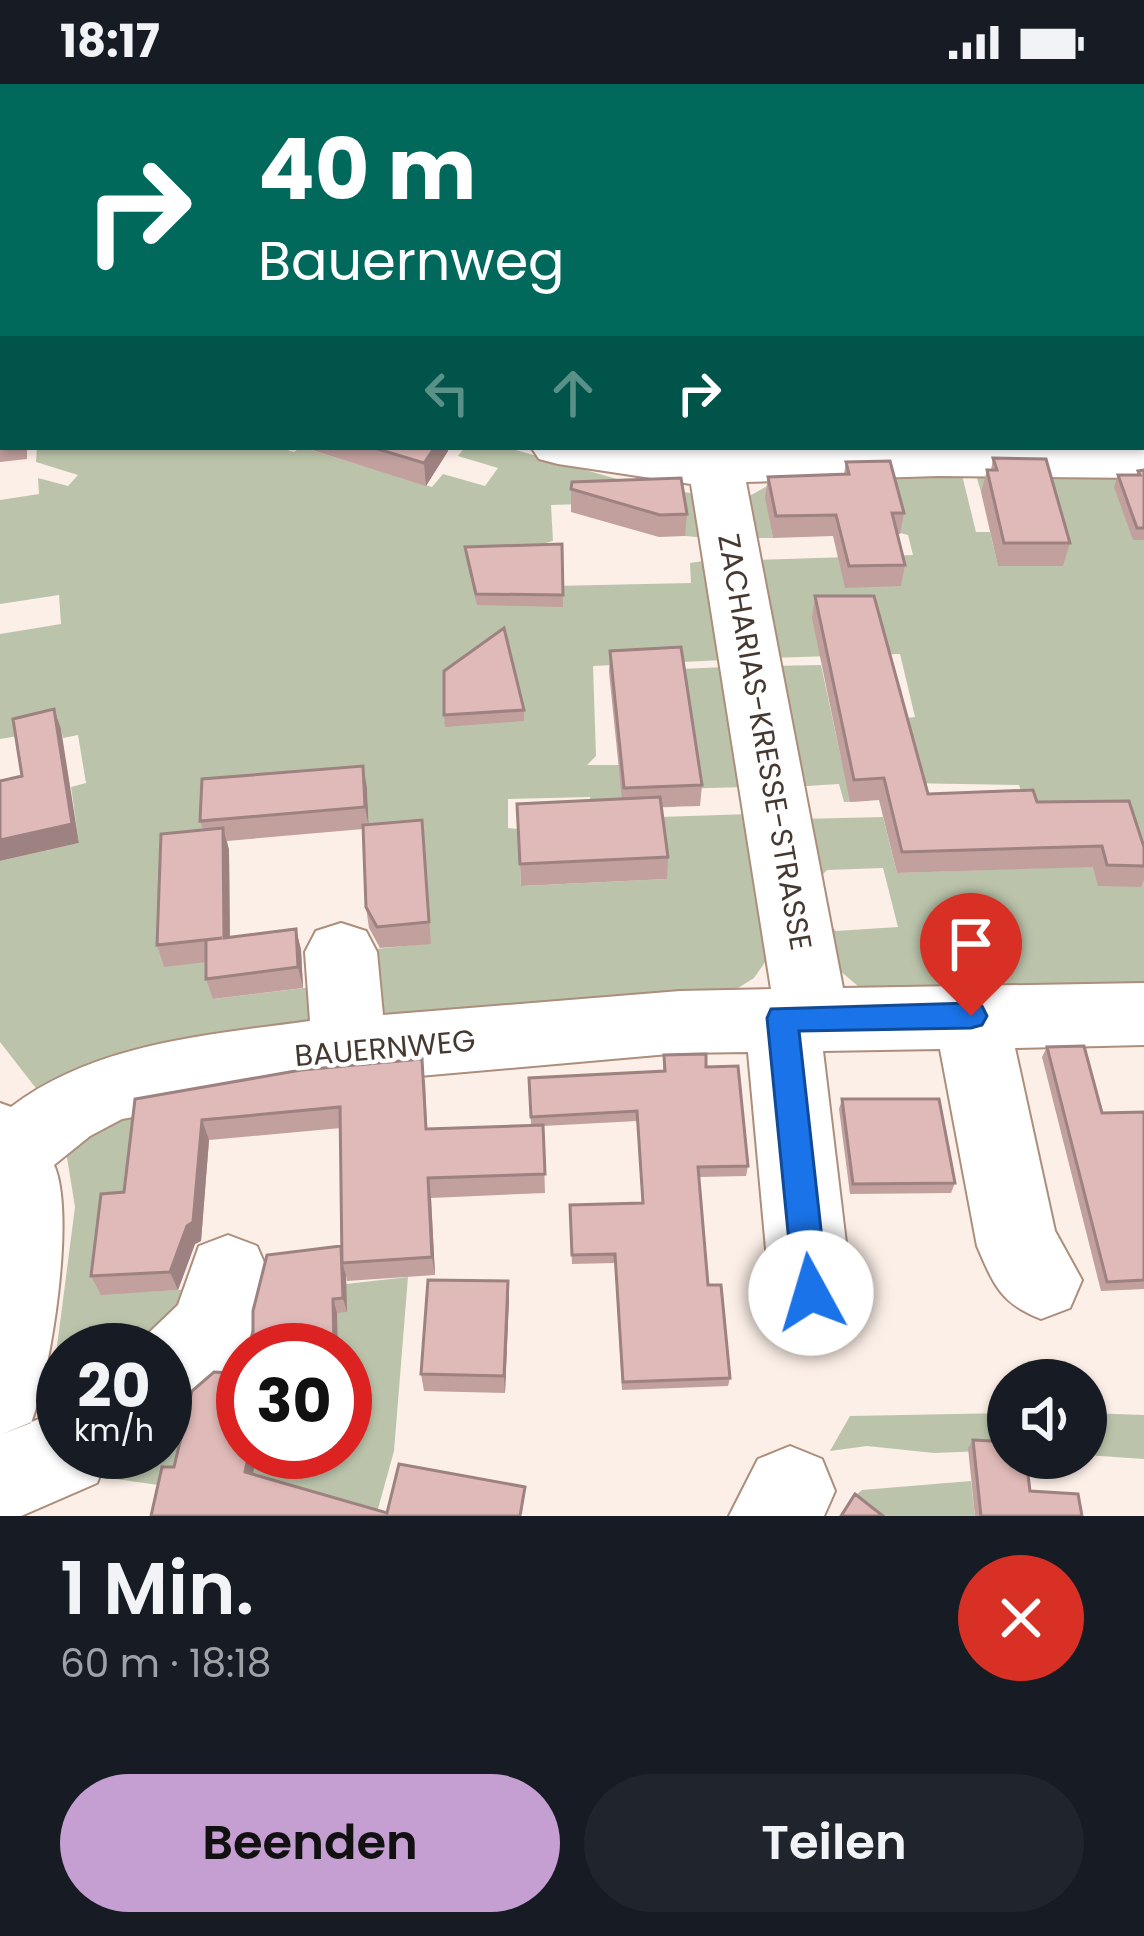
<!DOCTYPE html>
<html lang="de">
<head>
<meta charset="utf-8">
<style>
  :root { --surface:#171b24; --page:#20242c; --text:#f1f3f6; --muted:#9ea1a6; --accent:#c69fd2 }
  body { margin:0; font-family:Poppins,sans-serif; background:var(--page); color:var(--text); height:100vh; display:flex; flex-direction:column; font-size:45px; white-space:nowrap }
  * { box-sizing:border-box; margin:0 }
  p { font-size:39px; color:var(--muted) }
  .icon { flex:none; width:66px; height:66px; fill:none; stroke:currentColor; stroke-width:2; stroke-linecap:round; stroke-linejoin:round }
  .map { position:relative; height:1432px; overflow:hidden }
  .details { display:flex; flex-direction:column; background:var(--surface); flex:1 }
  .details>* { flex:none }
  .hud { position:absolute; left:0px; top:0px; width:1146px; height:366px; box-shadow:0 3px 9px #0004; background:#00695c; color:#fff; overflow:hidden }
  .buttons { position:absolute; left:987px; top:1275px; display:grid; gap:24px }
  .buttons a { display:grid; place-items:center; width:120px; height:120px; border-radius:50%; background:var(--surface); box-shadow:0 3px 9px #0004; font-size:60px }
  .speed { position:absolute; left:36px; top:1239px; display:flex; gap:24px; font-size:60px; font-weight:700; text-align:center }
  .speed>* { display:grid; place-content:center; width:156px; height:156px; border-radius:50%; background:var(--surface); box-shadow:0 3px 9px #0004; line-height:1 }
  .speed small { font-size:30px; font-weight:400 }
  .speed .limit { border:18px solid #d22; background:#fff; color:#111 }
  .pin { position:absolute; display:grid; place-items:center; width:102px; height:102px; color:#fff; margin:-123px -51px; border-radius:50% 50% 50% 0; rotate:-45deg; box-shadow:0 0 12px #0007 }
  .pin .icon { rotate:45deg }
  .me { position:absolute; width:132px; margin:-66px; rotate:354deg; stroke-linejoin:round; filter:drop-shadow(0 0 9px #0008) }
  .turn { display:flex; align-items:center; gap:42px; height:252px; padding:0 60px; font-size:54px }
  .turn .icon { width:156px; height:156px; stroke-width:2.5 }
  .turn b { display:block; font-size:84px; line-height:102px }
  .lanes { display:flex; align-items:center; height:114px; padding:0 60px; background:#0003; justify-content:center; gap:60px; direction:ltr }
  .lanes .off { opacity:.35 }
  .round { display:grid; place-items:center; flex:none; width:126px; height:126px; border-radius:63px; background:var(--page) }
  .head { display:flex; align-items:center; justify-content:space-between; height:204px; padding:0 60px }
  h1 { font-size:72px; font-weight:600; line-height:90px }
  .button { display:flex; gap:24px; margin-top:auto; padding:24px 60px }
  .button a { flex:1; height:138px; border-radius:72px; background:var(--accent); color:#111; font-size:48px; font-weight:600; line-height:138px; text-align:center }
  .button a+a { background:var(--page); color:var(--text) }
  .status { display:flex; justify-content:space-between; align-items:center; height:84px; padding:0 60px; background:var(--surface); direction:ltr }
  .status svg { height:33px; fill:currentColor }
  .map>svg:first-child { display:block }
</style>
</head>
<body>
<div class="status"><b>18:17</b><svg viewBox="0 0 49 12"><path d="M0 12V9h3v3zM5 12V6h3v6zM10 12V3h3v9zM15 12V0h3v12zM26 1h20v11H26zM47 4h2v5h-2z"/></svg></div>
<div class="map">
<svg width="1144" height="1432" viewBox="0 0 1144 1432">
  <rect width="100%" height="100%" fill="#fcefe7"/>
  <path fill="#bbc4ab" d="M37 363H278L294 368 301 363 432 403 443 390 485 402 498 384 458 372 465 363H505L617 395 695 410 707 454 685 452 679 417 551 421 553 457 528 464 552 502 691 499 690 479 710 476 725 576 593 582 596 672 587 681H619L680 585 726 583 746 703 675 705 676 723 591 725 590 713 508 715V744L518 745 521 802 666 795 659 733 751 730 768 874 754 894 735 906 380 931 367 866 431 859 369 745 367 705 209 717 213 915 321 902 317 951 49 1021 0 958V777L79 759 71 703 86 699 78 651 63 654 61 645 0 655V550L61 540 59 511 0 520V416L39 410 38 394 68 402 78 391 36 378Z
    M962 391 976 448H990L998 481H1062L1043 409 981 408 976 391 1144 393 1133 455 1144 456V903L875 909 859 903 818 868 817 828 836 847 898 843 883 784 827 786 812 802 801 735 883 733 897 789 1043 784 1019 701 903 699 868 717 844 718 839 700 790 703 769 582 821 581 841 674 899 635 915 633 900 570 768 574 751 476 913 471 908 451 766 415 773 454H748L746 414 783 393Z
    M146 1013 101 1210 196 1205 164 1266H63V1348L44 1363 75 1123 63 1049Z
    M408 1193 394 1367 376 1432 102 1393 86 1379 98 1368H165V1316L208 1283 188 1368H273V1381H336L338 1368H345V1266H249L248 1248 346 1200Z
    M1008 1329V1366L934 1369 867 1362 830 1367 850 1332Z
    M1086 1329 1144 1331V1375L1086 1371Z
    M971 1397 975 1432H870L856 1411 862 1406Z"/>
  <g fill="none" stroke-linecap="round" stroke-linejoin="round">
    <g stroke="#ac8e7c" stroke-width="4">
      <path id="minor" d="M432 0H480L430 3Z
        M704 0H750L752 3H706Z
        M1143 27H1144V53H1143Z
        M1144 360V394L938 392 746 398 843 904 1144 899V961L1015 964 1055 1147 1082 1196 1070 1224 1041 1235C1000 1219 994 1201 977 1162L940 965 823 967 852 1209 840 1237 811 1249 782 1237 770 1209 748 968 680 969 306 1002 122 1035 90 1052 54 1081C76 1129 51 1288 31 1339L0 1351V1019L11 1023C95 959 208 951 310 937L305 868 316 847 341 839 366 847 377 868 383 931 680 907 771 905 691 400 558 380 539 375 531 363Z
        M228 1151 257 1162 269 1190 243 1275 195 1318 165 1331V1266H131L178 1221 199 1162Z
        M63 1325V1368H110L97 1399 21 1432H0V1351Z
        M790 1362 822 1375 835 1407 824 1432H729L758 1375Z"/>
    </g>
    <use href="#minor" fill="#fff" fill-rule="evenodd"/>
    <g stroke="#82756d" stroke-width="9">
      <path id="rail" d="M98 3 102 0
        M120 3 124 0"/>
    </g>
    <use href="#rail" stroke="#fff" stroke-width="6" stroke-dasharray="20" stroke-linecap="butt"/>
  </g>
  <path fill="#c1a09e" d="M3 289V363H27V375L0 378V292Z
    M302 363H448V367L426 402Z
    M993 374 1070 459 1063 482H998L981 408 987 386H991Z
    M846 378 904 429 900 450H897L905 481 901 502 845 504 833 452 773 454 765 414 768 393 844 390Z
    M1144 386V456H1133L1114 403 1118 391H1137L1138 387Z
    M571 405 687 430 685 452 659 453 571 428Z
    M562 460 563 523 477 521 466 475 465 463Z
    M815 512 928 710 1037 718 1144 763V796L1141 803 1098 802 1093 783 897 789 879 716 850 718 812 534Z
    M610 567 702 701 700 722 662 723 668 773 667 795 521 802 517 720 622 715 609 588Z
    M524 626V637L445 643 444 631Z
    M363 682 368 740 422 736 431 860 380 864 369 844 366 823 363 745 227 757 229 766 230 853 296 845 301 866 303 904 213 915 206 895V878L164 883 157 861 203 746 200 737Z
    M1047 963 1102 1029 1144 1028V1205L1101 1207 1042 973Z
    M664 971 706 983 748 1082 746 1092 699 1093 708 1201 730 1294 728 1302 622 1306 615 1179 572 1180 570 1121 642 1119 637 1037 543 1042 545 1109 431 1114 435 1191 347 1197 346 1191 347 1228 337 1229 253 1266 342 1167 341 1044 209 1056 201 1157 195 1160 178 1206 101 1211 91 1192 124 1108 135 1015 425 996 427 1045 531 1041 529 994 663 987Z
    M842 1015 955 1099 951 1109 850 1110 839 1025Z
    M509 1214 505 1309 424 1307 421 1290Z
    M973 1356 1030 1407 1082 1432H975L968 1364Z"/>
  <path fill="#9d8281" d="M435 363H448V367L426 402 424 379Z
    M54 625 61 645 79 759 0 777V756Z
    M363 682 367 704 369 745 365 723Z
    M223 744 229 766 230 875 224 854Z
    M296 845 301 866 303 904 298 883Z
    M202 1036 209 1056 201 1157 195 1160 178 1206 170 1188 187 1142Z
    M428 1094 431 1114 435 1191 432 1173Z
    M342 1179 346 1191 347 1228 343 1214Z
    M508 1197 509 1214 505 1309 504 1292Z
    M333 1215 337 1229 338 1266H334Z
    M249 1368H257L251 1401 245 1388Z"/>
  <path fill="#e0bab8" stroke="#9d8281" stroke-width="3" d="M272 0H369L374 3H264Z
    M892 0H1035L1036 3H893Z
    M1143 270H1144V344H1143Z
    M3 289V355H0V292Z
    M371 363H435L424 379Z
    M993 374 1046 375 1070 459H1004L987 386H997Z
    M890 377 904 429H892L905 481 849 482 836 431 776 432 768 393 849 390 846 378Z
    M1144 386V444H1137L1118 391H1140L1138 387Z
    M681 394 687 430 660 431 571 405 572 398Z
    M562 460 563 511 476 510 465 463Z
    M815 512H874L928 710 1033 706 1037 718 1129 717 1144 763V782L1107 781 1102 762 902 768 884 694 854 696Z
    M504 544 524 626 444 631V587Z
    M681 563 702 701 624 704 610 567Z
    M54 625 72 740 0 756V697L22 692 13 635Z
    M363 682 365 723 200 737 202 695Z
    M660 713 668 773 520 780 517 720Z
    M422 736 429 838 377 843 366 823 363 741Z
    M223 744 224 854 296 845 298 883 206 895V856L222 854 157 861 161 750Z
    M1084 962 1102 1029 1144 1028V1196L1107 1198 1047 963Z
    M706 970V983L738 982 748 1082 698 1083 708 1201H721L730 1294 623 1298 615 1170 572 1171 570 1121 643 1119 637 1027 531 1033 529 994 665 987 664 971Z
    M422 975 426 1045 543 1041 545 1090 428 1094 432 1173 342 1179 340 1023 202 1036 193 1138 187 1142 170 1188 91 1192 101 1110 124 1108 135 1015 301 986Z
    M842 1015H939L955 1099 853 1100Z
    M341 1162 343 1214 333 1215 334 1265 253 1266V1227L267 1171Z
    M428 1196 508 1197 504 1292 421 1290Z
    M214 1288 243 1290V1368H249L245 1388 387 1429 399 1380 525 1403 520 1432H151L162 1383H174L192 1307Z
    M973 1356 1008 1358V1374H1026L1030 1407 1078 1410 1082 1432H981Z
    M855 1410 883 1432H841Z"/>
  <path fill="#1a73e8" stroke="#114b97" stroke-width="3" d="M971 919 982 922 987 932 982 941 971 944 799 947 828 1209 823 1221 811 1225 799 1221 794 1209 767 934 771 925Z"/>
  <g text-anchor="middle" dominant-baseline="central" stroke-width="9" stroke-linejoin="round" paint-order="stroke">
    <g font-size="30" fill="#463932" stroke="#fff">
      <text transform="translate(765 658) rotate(80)">ZACHARIAS-KRESSE-STRASSE</text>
      <text transform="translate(385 964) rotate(-5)">BAUERNWEG</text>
    </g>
  </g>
</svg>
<div class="buttons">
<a><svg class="icon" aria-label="sound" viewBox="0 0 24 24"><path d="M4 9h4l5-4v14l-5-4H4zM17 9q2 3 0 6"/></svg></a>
</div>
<div class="speed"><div>20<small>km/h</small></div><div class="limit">30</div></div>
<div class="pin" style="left:971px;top:932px;background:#d93025"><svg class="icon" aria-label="arrive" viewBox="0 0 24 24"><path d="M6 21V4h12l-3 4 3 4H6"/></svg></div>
<svg class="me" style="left:811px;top:1209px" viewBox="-20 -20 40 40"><circle r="19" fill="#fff"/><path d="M0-13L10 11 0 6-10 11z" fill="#1a73e8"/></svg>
<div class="hud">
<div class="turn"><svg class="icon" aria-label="right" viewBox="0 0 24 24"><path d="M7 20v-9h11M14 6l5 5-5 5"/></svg><div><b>40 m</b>Bauernweg</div></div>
<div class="lanes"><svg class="icon off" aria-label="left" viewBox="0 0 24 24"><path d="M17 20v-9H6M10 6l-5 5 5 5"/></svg><svg class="icon off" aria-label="ahead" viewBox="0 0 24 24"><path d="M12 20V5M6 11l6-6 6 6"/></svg><svg class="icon" aria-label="right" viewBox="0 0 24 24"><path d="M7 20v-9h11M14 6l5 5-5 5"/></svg></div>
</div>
</div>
<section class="details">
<div class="head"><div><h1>1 Min.</h1><p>60 m · 18:18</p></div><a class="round" style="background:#d93025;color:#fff"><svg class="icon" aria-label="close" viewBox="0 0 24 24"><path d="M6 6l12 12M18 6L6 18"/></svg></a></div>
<div class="button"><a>Beenden</a><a>Teilen</a></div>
</section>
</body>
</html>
